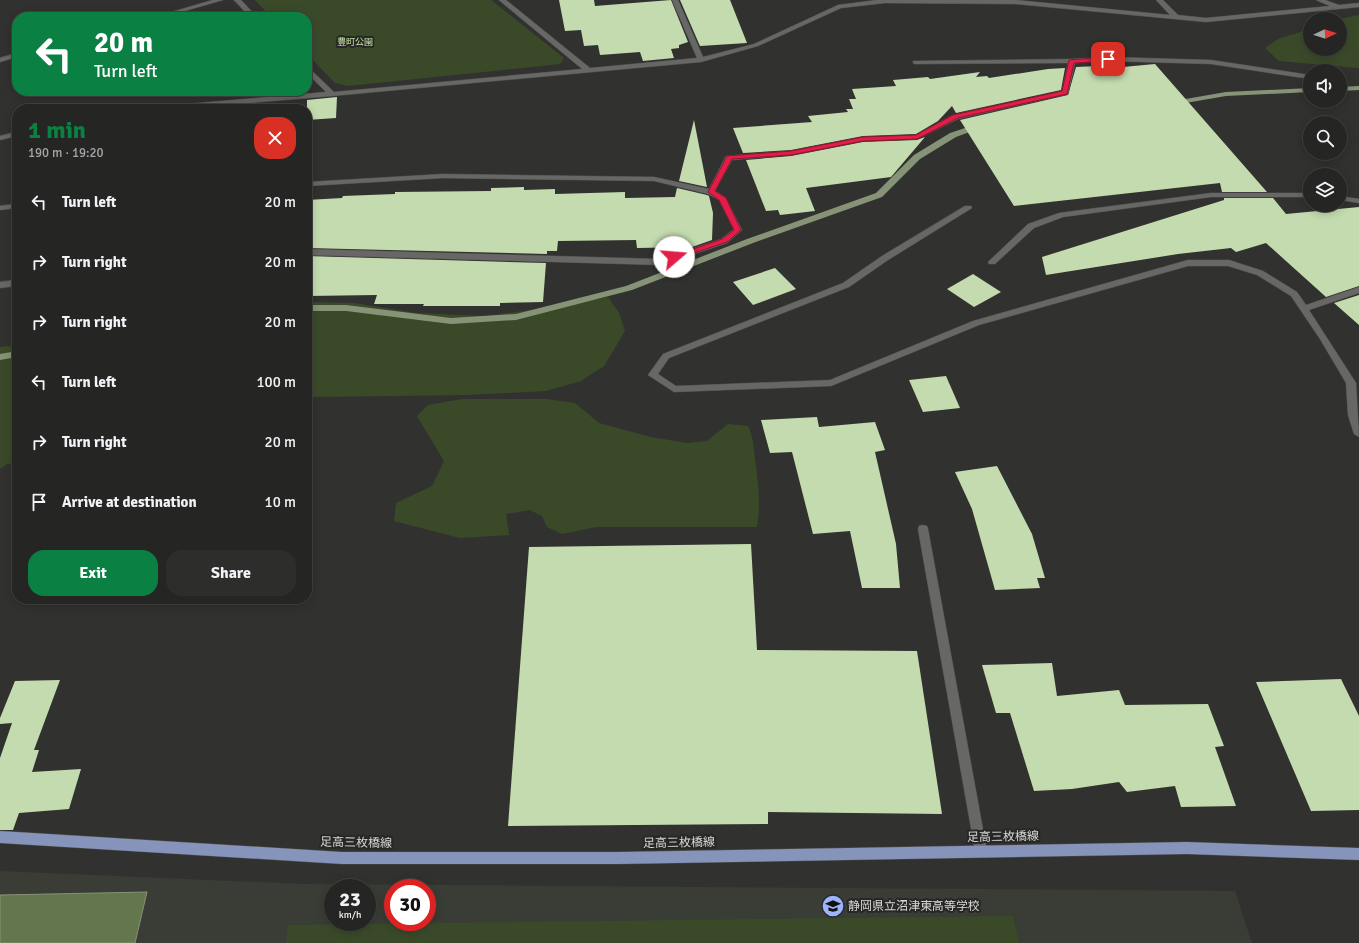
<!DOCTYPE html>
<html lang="en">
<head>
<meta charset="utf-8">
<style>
  :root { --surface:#252623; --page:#2d2e2b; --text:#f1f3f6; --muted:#a3a5a6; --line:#424341; --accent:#0b8043 }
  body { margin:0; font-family:Signika,"Noto Sans JP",sans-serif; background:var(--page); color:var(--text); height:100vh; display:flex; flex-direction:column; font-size:15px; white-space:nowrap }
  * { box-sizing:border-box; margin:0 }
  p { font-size:13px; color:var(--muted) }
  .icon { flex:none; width:22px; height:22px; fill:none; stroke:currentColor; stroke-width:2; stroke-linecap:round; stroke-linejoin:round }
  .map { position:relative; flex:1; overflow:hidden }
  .drawer { position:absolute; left:12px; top:104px; width:300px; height:500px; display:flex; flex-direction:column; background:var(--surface); border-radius:16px; box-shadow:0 2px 10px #0003,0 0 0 1px var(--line) }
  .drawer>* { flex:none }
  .hud { position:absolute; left:12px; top:12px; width:300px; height:84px; border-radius:16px; box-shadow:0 2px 10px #0003,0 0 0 1px var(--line); background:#0b8043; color:#fff; overflow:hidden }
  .needle { width:26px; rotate:86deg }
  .buttons { position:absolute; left:1303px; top:12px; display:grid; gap:8px }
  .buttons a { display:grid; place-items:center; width:44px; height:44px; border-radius:50%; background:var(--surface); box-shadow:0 2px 10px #0003,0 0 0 1px var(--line); font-size:20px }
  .speed { position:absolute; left:324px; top:879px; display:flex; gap:8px; font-size:20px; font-weight:700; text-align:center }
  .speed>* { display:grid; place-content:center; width:52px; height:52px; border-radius:50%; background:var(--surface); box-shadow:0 2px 10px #0003,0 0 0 1px var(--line); line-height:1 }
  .speed small { font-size:10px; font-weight:400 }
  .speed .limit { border:6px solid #d22; background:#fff; color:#111 }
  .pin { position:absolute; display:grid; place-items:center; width:34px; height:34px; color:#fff; margin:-17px; border-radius:8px; box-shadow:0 2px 6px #0006 }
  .me { position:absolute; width:44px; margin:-22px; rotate:72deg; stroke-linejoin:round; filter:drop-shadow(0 0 3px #0008) }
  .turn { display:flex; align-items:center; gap:14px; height:84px; padding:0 16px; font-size:18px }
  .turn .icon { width:52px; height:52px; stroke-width:2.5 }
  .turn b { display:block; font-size:28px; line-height:34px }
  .round { display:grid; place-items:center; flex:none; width:42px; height:42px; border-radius:16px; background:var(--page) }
  .summary { display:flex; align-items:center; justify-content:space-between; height:68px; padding:0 16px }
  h1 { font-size:24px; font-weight:700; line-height:30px; color:var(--accent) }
  .button { display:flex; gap:8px; margin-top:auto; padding:8px 16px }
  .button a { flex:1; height:46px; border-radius:16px; background:var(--accent); color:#fff; font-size:16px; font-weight:700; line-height:46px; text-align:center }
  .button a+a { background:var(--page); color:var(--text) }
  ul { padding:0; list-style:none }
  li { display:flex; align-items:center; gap:12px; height:60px; padding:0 16px }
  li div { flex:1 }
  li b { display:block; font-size:15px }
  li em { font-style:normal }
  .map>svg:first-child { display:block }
</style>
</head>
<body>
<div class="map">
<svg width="1359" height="943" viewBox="0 0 1359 943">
  <rect width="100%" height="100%" fill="#31322f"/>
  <path fill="#393d35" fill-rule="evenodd" d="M0 871 305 884 1235 891 1252 943H0ZM333 888H367V922H333ZM393 888H427V922H393Z"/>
  <path fill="#3a4a29" d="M255 0H491L564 58 560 64 348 86 335 83 307 54V17H271Z
    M1359 15V68L1279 61 1265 48 1278 39 1310 29V49H1340V19Z
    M608 297 619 313 625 331 604 366 581 381 546 391 466 395 314 397 307 399V302L354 303 416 313 485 316 569 305Z
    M8 346 17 347V463L7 464 0 469V347Z
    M462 399H546L575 403 599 423 651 437 687 443 707 441 728 424 748 426C754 439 753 445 755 459 758 482 761 504 757 527H596L562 534 547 527 542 516 530 510 506 514 509 535 460 538 394 521 396 503 432 486 444 461 417 416 428 405Z
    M1013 916 1019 943H286L288 925Z"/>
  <path fill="#63764e" stroke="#869377" d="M147 892 135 943H0V895Z"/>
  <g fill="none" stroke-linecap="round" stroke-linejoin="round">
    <path fill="#869377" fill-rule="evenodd" d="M1359 86V90L1340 91V87Z
      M1310 88V92L1226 96 1174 105 1170 103 1174 101 1226 92Z
      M980 123 984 125 983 127 956 137 920 159 882 197 753 243 632 290 516 320 451 324 346 311H307V305H346L451 318 516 314 626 286 747 239 876 193 914 155 950 133Z
      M17 351V357L0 360V354Z"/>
  </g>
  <path fill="#c4dbaf" d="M559 0H594L595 6 671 0 688 42 679 45V48L671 49 674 58 643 61 640 52 600 55 598 45 584 46 581 30 565 31Z
    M680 0H730L747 43 700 46Z
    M1155 64 1267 192H1222L1220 183 1014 206 960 120 1068 95 1076 67 1121 65 1123 67Z
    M1065 68 1061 90 956 113 952 106 938 121 916 134 863 136 791 150 743 153 733 128 812 122 808 116 848 112 846 109H853L849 99H856L852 89 896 86 893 80 928 77 930 79 980 72 976 77 987 76 989 78 1048 69Z
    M337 97 336 118 307 120V100Z
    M694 120 707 187 679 181Z
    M925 137 891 177 806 188 815 211 780 215 778 210 766 211 746 160 791 156 863 142 917 140Z
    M524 187V190L555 189V194L625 192V198L675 197 677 188 707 195 709 196 713 213 712 240 692 247 637 248 636 240 558 241 557 251H547V254L307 248V200L342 198 343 196 395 194V192L491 191V188Z
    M1224 198H1273L1286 214 1359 207V286L1326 297 1266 243 1236 252 1231 248 1178 254 1046 275 1042 257 1224 200Z
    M307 256 546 263 543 302 500 303V306H423L424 304H374L377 295 307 296Z
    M775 268 796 289 753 305 733 282Z
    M973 274 1001 292 974 307 947 289Z
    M1359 295V325L1334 303Z
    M946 376 960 408 923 412 909 380Z
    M817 417 819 427 875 422 885 450 875 452 896 544 900 588H862L850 531 813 534 792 452 770 453 761 420Z
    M997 466 1032 534 1045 578H1037L1040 588 995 590 972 509 955 472Z
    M751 544 757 650 917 651 942 814 768 812V824L508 826 529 547Z
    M1052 663 1057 696 1119 690 1125 705 1208 704 1224 746 1215 747 1236 806 1181 807 1175 786 1127 792 1119 782 1072 789 1034 791 1010 713H996L982 665Z
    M1341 679 1359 716V810L1311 811 1256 682Z
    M60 680 34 750H39L32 772 81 769 69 809 19 813 13 830H0V758L12 723 0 724V718L15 681Z"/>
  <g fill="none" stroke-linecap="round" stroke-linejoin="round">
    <g stroke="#4e4f4c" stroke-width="1">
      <path id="minor" d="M213 0H223L164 17H154Z
        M234 0H241L257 17H250Z
        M499 0H506L590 68 697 58 672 0H678L703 57 754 44 838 5 877 0H1015L1170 15 1156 0H1163L1178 15 1206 18 1330 6 1316 0H1325L1339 5 1359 3V7L1206 22 1015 4 885 3 841 8 758 46 701 62 332 96 178 109H148L152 107 326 92 307 73V67L309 68 334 92 582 69Z
        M17 53V57L0 62V58Z
        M1108 57 1211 60 1310 75V79L1211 64 1108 61 1075 63 1068 94 958 119 917 139 863 141 791 155 732 160 715 191 725 197 742 230 727 243 661 265 307 255V249L660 259 721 239 734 229 719 200 708 194 654 181 443 178 307 186V182L443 174 654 177 709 189 726 156 791 151 863 137 916 135 953 115 1062 91 1068 63 915 64 913 63V61L1072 59Z
        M1340 80 1343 82V84L1340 85Z
        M17 132V136L0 140V136Z
        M1211 193H1310V197H1211L1063 217 1034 228 995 264H989L988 262 1028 224 1059 213Z
        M1340 196 1359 199V203L1340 200Z
        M17 204V208L0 210V206Z
        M965 206H971L972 208 888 260 849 287 669 358 658 374 676 386 830 380 973 321 1188 260H1229L1263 271 1297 292 1306 305 1359 287V293L1309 310 1356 383 1359 437 1354 434 1348 415 1346 383 1320 339 1291 296 1257 275 1228 266H1188L979 325 831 386 674 392 648 375 663 354 843 283 882 256Z
        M17 280V286L0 288V282Z
        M923 525 927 526 928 529 987 851 986 855 981 857 976 855 975 851 918 529 919 526Z"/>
    </g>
    <g stroke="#4e4f4c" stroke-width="1">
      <path id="major" d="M0 831 342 852H618L1187 842 1359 848V860L1187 854 618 864H342L0 843Z"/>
    </g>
    <use href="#minor" fill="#676865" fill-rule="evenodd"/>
    <use href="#major" fill="#8693ba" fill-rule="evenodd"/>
  </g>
  <path fill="#e11d48" stroke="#92132f" d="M1108 57 1111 58V61L1074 63 1067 94 958 118 917 139 863 141 791 155 732 159 715 191 726 198 741 230 727 242 676 259H671L670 257 722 239 734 230 719 200 708 192 727 156 791 151 863 137 916 135 953 115 1062 91 1069 60Z"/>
  <defs>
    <g id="school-disc" transform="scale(1.15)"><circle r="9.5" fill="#9db4fd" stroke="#272825"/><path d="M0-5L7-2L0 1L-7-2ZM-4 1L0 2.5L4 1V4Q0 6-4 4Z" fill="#111"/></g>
  </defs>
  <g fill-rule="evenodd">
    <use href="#school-disc" x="833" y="906"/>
  </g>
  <g text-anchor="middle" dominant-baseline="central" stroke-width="4" stroke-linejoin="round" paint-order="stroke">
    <g font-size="9" fill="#c8e8a7" stroke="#272825">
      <text x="355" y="42">豊町公園</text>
    </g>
    <g font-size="12" fill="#d7d8d6" stroke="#272825">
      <text transform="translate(1003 837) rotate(-1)">足高三枚橋線</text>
      <text transform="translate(356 843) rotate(1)">足高三枚橋線</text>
      <text transform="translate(679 843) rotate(-1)">足高三枚橋線</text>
    </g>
    <g font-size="12" fill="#d7d8d6" stroke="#272825" text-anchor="start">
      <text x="848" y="906">静岡県立沼津東高等学校</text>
    </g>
  </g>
</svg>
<div class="buttons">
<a><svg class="needle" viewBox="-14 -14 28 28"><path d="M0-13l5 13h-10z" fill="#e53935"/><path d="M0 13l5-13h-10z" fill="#a3a5a6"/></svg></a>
<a><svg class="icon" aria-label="sound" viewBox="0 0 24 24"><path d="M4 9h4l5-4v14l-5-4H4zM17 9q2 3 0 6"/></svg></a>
<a><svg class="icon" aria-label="search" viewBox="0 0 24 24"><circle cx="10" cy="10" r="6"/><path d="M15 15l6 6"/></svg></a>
<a><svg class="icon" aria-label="layers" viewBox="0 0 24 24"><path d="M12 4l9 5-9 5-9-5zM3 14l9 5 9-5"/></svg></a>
</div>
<div class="speed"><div>23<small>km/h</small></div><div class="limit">30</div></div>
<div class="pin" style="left:1108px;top:59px;background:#d93025"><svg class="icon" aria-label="arrive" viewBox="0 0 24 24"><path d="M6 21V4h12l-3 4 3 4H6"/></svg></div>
<svg class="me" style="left:674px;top:257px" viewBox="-20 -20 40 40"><circle r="19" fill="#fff"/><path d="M0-13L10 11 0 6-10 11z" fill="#e11d48"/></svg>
<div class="hud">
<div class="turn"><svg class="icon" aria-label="left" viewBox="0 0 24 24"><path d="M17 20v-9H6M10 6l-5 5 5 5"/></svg><div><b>20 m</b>Turn left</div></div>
</div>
<section class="drawer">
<div class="summary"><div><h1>1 min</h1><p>190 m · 19:20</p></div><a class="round" style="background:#d93025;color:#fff"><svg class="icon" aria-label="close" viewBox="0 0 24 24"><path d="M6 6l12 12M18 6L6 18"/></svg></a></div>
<ul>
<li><svg class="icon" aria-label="left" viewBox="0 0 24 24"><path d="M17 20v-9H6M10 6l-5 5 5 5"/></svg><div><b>Turn left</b></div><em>20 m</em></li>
<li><svg class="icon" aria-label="right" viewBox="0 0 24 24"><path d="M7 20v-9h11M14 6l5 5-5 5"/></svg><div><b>Turn right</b></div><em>20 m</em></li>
<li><svg class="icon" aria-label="right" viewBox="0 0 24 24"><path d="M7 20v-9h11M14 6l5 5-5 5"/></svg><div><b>Turn right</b></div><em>20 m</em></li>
<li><svg class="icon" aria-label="left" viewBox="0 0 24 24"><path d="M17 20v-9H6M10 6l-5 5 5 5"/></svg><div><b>Turn left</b></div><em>100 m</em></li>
<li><svg class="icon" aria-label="right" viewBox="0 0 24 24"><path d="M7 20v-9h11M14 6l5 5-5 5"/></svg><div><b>Turn right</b></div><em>20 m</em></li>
<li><svg class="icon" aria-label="arrive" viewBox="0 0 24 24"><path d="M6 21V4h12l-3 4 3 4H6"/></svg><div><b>Arrive at destination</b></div><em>10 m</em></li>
</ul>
<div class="button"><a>Exit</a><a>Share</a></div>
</section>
</div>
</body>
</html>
